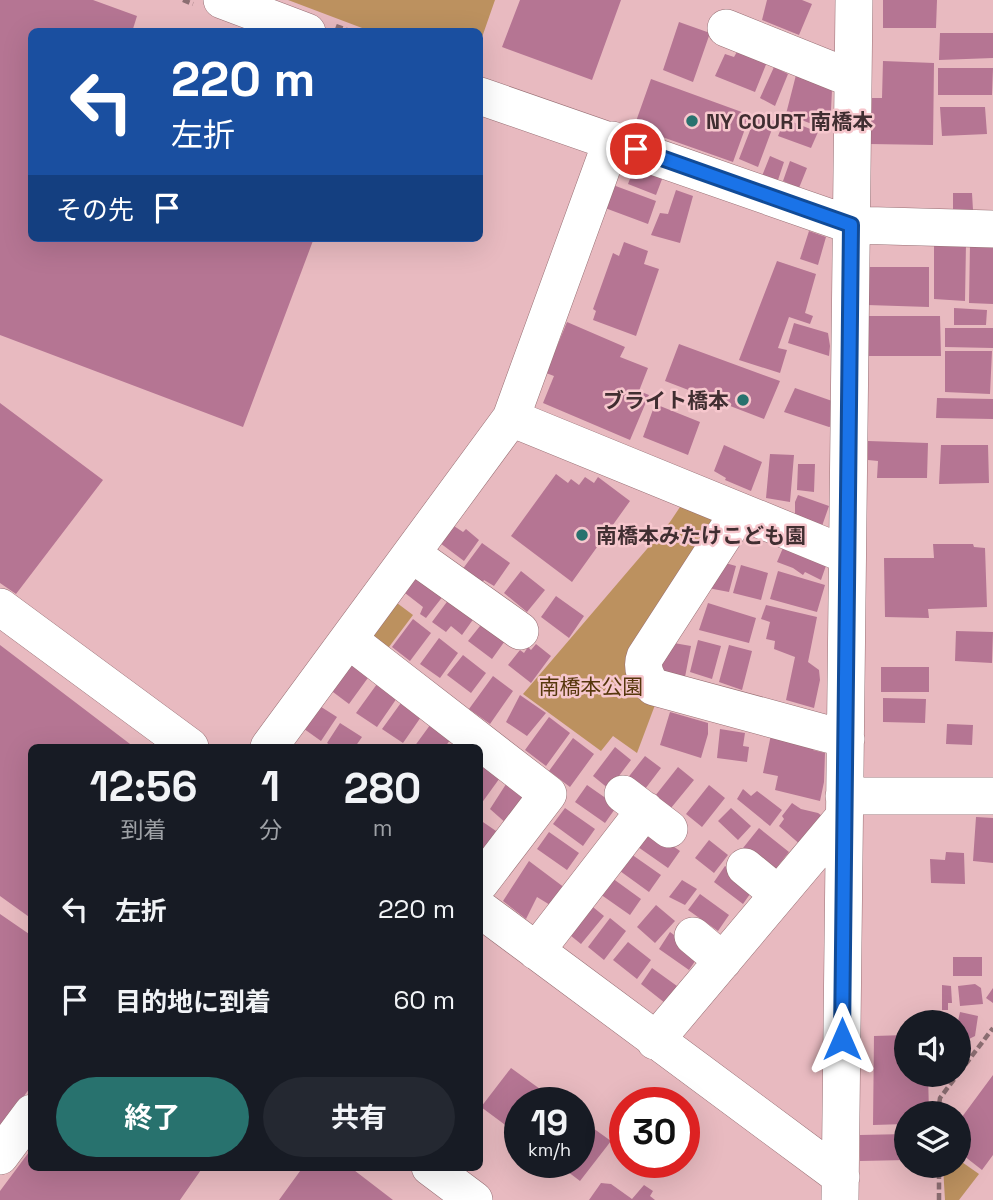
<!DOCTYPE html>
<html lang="ja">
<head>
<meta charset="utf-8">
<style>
  :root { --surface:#171b24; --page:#242831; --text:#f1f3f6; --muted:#9ea1a6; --accent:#28726e }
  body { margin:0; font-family:"Space Grotesk","Noto Sans JP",sans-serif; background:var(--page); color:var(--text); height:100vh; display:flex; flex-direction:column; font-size:26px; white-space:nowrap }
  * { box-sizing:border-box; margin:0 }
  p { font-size:23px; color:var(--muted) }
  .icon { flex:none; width:38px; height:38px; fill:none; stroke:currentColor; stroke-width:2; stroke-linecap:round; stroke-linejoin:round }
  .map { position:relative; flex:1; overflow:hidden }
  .drawer { position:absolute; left:28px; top:744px; width:455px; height:427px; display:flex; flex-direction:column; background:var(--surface); border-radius:10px; box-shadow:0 7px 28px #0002 }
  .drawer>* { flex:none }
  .hud { position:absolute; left:28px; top:28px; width:455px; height:214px; border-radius:10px; box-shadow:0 7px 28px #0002; background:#1a4fa0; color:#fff; overflow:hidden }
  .buttons { position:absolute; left:894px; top:1010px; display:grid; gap:14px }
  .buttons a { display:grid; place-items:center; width:77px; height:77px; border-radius:50%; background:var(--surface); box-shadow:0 7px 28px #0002; font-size:35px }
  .speed { position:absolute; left:504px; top:1087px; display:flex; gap:14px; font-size:35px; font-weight:700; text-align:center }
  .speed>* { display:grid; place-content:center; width:91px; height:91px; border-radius:50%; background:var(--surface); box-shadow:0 7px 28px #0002; line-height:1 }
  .speed small { font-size:18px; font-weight:400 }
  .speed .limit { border:10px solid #d22; background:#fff; color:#111 }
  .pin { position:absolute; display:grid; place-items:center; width:60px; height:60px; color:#fff; margin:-30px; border:4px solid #fff; border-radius:50%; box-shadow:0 2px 7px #0007 }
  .me { position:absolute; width:77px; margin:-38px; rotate:0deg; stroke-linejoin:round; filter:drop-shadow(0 0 5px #0008) }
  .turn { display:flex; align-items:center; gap:24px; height:147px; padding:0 28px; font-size:32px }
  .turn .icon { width:91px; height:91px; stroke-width:2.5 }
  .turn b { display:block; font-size:49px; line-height:60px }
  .then { display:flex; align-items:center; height:66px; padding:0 28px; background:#0003; gap:14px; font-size:26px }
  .eta { display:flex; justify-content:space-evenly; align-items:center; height:119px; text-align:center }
  .eta b { font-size:42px; font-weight:700; line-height:49px }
  .cta { display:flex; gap:14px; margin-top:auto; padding:14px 28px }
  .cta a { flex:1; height:80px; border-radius:42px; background:var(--accent); color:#fff; font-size:28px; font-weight:700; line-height:80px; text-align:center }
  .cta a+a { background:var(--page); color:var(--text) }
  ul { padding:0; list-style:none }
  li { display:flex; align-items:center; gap:21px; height:91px; padding:0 28px }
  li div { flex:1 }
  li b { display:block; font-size:26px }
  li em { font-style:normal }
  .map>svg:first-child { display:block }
</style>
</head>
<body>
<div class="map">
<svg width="993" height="1200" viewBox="0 0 993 1200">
  <rect width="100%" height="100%" fill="#e8bac0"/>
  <path fill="#bc915f" d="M288 0H495L480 43V32L370 31Z
    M686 498 722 513 638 658 658 697 637 753 613 736 601 751 523 694 670 522Z
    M393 600 413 615 383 655 368 633Z
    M959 1160 979 1174 959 1200H945L943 1166H959Z"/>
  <path fill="#b57593" d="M0 0H93L137 16 132 32H32V238H314L243 427 0 335Z
    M520 0H621L592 80 502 47Z
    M767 0H802L812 4 799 35 762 20Z
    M883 0H937L936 28H883Z
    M679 22 710 33 693 82 663 70Z
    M940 33H993V58L939 60Z
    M738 50 767 62 755 92 715 76 725 54 734 57Z
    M883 61 934 63 933 145 870 144 872 98H882Z
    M774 67 788 74 775 106 760 98Z
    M938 68H993L992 95H938Z
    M796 75 832 90 830 131 786 114Z
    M651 79 750 115 733 162 634 127Z
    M940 107H985L987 134 942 136Z
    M756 115 775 121 758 167 739 159Z
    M785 119 818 132 811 148 778 136Z
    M770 156 784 162 777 183 762 176Z
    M790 161 807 168 799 188 783 181Z
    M636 163 664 174 656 195 628 184Z
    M613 185 656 201 648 224 605 208Z
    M676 190 693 196 680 243 651 235 660 213 668 214Z
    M953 193H972L973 210H953Z
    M809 231 826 237 818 265 800 259Z
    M934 241 966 243 965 301 934 299Z
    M624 242 648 251 644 264 659 269 636 336 593 320 596 311 593 309 613 253 619 256Z
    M970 244 993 246V304L969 303Z
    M777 261 816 274 805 313 813 316 810 324 789 317 778 348 787 350 780 373 739 360Z
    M868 267H929V307L867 305Z
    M954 308 987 310 986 325H954Z
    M869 316H940L941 356H868Z
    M567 322 625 347 620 357 648 368 639 391 649 395 630 440 543 403 554 376 546 373Z
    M794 323 828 333 830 346 829 356 788 343Z
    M945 328H993V348L945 347Z
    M679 344 780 381 764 419 665 381Z
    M945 351H992L990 394 945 392Z
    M795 388 835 402 833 426 829 427 784 412Z
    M937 398 993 399V419L936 418Z
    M0 403 103 480 16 594 0 583Z
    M655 404 700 422 688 455 643 437Z
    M868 441 928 443 927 478H877L878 461 868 460Z
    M724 445 762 462 751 491 725 480 726 478 714 471Z
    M941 445H988L989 483 939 484Z
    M770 454 794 455 790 502 766 498Z
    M798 464H815L814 492 797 490Z
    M556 474 568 483 571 479 579 485 585 477 594 483 598 477 630 501 572 582 511 536Z
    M798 495 829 506 822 526 795 515V502Z
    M454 526 463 532 466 529 479 540 464 561 440 543Z
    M482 543 510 563 494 586 484 580 479 588 459 574Z
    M785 543 828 560 821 580 805 572 803 575 793 568 777 562Z
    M933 544H973L974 547 985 548 987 607 928 609 929 618 885 617 884 558H934Z
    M718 561 736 566 729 592 708 588Z
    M741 565 768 573 761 600 733 593Z
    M521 571 545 590 527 612 504 593Z
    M778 571 825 585 817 612 770 599Z
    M421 572 447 591 426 618 420 614 423 607 405 593Z
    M452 595 477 614 462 635 451 626 446 632 432 622Z
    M556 596 584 616 569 638 541 617Z
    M708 603 756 618 749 643 699 630Z
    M766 605 817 617 808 662 819 670 820 680 814 708 786 700 795 657 774 649 775 641 766 639 770 622 761 619Z
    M413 619 431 633 410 661 392 647Z
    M484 621 507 638 492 659 468 641Z
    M956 631 993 632 992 663 955 661Z
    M439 638 458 653 440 678 420 664Z
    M698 640 721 646 712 679 690 672Z
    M668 642 691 646 685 677 659 670Z
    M536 644 551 656 531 683 508 665 520 650 524 653 528 647 531 650Z
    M0 645 134 747H32V919L0 896Z
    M729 645 752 651 742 690 719 682Z
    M463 655 486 673 471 693 447 675Z
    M349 660 370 675 349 704 329 689Z
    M881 667H929V692H881Z
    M493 676 513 691 490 724 469 709Z
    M377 684 397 698 377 727 356 713Z
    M520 695 546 713 527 736 506 722Z
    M883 698 926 699 925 723 883 722Z
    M403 700 423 714 403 743 382 729Z
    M315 703 337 717 321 741 300 726Z
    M670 712 708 723V734L701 758 660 745Z
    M549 717 570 733 546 766 525 750Z
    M433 721 453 736 445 747H414Z
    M340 723 362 737 355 747H333L327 743Z
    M947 724 973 725 972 745 946 744Z
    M720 729 745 733 743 746 749 747 747 762 717 758Z
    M772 730 815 740 813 750 825 753 824 782 820 801 775 790 778 776 763 773Z
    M573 738 594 754 570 787 549 771Z
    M615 747 631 760 609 789 593 776Z
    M645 756 661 768 639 797 623 784Z
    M480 763 502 775 481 804 480 802Z
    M678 767 694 780 671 808 655 796Z
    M508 781 527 795 507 824 490 809Z
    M587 785 617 806 605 823 575 802Z
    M709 785 725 798 702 827 686 814Z
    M743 789 751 796 757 791 782 810 770 826 737 799Z
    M792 803 801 809 818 813 825 818 802 846 779 826 784 819 782 816Z
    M565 808 595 829 583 846 553 824Z
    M731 808 751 826 738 840 718 821Z
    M976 817 993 818V863L973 861Z
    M480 820 499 833 480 862Z
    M759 828 789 852 773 872 743 848Z
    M650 830 680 851 668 868 638 847Z
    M549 832 579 853 567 870 537 849Z
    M709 840 728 855 714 873 695 858Z
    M946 852 964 853 965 884 931 883 930 859 945 860Z
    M631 854 661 875 649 892 620 871Z
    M529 861 569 891 555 908 537 897 526 919 503 901Z
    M725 866 755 887 743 904 714 882Z
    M612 878 641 899 630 915 600 894Z
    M682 880 697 889 685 905 669 897Z
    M700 894 729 915 718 931 688 910Z
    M588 903 604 916 581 944 565 931Z
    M656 905 675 921 655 943 637 927Z
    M0 914 32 936V1085L0 1129Z
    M610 918 626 931 604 960 588 947Z
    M670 932 700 954 689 970 659 949Z
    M628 942 651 960 637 979 613 960Z
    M953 957H982V976H953Z
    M652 968 677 986 665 1003 641 984Z
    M975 984 981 988 983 1004 960 1006 958 986Z
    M942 985 951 986 952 1003H948V1010H942Z
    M993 988V1003L986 998Z
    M960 1012 978 1016 975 1036 963 1042 959 1041V1022H950L951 1019 958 1021Z
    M906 1035V1074H928L929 1113H906V1124L873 1125 874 1036Z
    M511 1068 558 1102H520V1136L481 1107Z
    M993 1075V1155L982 1170 959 1152V1121Z
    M579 1118 611 1141 580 1181 555 1162H579Z
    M906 1134V1160L860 1161V1135Z
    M32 1148V1167H203L180 1200H0V1191Z
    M303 1167H350L393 1200H279Z
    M601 1183 611 1184 632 1199 644 1185 653 1191 650 1196 655 1200H589Z"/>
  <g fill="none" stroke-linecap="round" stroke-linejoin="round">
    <g stroke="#976e73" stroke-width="38">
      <path id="minor" d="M222 0 307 32
        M726 28 853 79
        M480 96 851 225 993 229
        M511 418 847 555
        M739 512 645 657C641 667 646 680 654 687L846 739
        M412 554 520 631
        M0 607 190 747
        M349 640 548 794 480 883
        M269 747 511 418 612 140
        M623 794 669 829
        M844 796H993
        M745 867 778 894
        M480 909 841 1177
        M693 936 723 961
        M536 951 645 810
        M655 1041 843 818
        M0 1156 32 1113
        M430 1167 474 1200
        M840 1200 854 0"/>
    </g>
    <path stroke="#8c6e72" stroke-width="4.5" stroke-dasharray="7 3.5" stroke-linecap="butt" d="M183 0 193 4
      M336 26 352 32
      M959 1073 993 1028
      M938 1113 940 1098 958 1074
      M939 1200V1166"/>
    <use href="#minor" stroke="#fff" stroke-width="37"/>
  </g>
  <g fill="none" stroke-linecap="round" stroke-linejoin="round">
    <g stroke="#114b97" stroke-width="18">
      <path id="route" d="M636 149 851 225 842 1039"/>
    </g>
    <use href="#route" stroke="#1a73e8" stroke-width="12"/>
  </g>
  <g fill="#28726e" stroke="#f6c7cd" stroke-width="2.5">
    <circle cx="692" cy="121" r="7"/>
    <circle cx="743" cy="400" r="7"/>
    <circle cx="582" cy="535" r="7"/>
  </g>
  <g text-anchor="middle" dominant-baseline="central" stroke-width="5" stroke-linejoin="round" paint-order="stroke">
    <g font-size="21" font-weight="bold" fill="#402e31" stroke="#f6c7cd" text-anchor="start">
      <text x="706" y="121">NY COURT 南橋本</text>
      <text x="729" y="400" text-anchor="end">ブライト橋本</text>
      <text x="596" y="535">南橋本みたけこども園</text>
    </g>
    <g font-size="21" fill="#56370c" stroke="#f6c7cd">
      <text x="591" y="686">南橋本公園</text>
    </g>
  </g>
</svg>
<div class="buttons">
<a><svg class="icon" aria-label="sound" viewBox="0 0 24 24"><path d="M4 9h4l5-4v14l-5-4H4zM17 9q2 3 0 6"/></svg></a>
<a><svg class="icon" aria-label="layers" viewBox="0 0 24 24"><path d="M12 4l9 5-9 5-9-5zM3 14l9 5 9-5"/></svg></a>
</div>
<div class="speed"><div>19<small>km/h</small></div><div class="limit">30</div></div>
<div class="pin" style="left:636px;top:149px;background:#d93025"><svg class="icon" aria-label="arrive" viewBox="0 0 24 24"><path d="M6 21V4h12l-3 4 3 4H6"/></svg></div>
<svg class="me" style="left:842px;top:1039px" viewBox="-20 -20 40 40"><path d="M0-17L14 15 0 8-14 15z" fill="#1a73e8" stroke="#fff" stroke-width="4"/></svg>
<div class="hud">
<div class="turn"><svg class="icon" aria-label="left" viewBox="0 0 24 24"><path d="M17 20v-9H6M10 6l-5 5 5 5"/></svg><div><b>220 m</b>左折</div></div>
<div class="then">その先<svg class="icon" aria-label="arrive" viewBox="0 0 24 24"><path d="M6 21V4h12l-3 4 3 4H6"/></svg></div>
</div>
<section class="drawer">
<div class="eta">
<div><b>12:56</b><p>到着</p></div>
<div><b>1</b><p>分</p></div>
<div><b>280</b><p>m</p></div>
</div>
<ul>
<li><svg class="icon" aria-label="left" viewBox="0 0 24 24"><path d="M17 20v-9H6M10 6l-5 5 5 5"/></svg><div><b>左折</b></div><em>220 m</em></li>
<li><svg class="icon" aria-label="arrive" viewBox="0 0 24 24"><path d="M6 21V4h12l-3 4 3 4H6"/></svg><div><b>目的地に到着</b></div><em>60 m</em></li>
</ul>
<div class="cta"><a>終了</a><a>共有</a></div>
</section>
</div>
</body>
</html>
